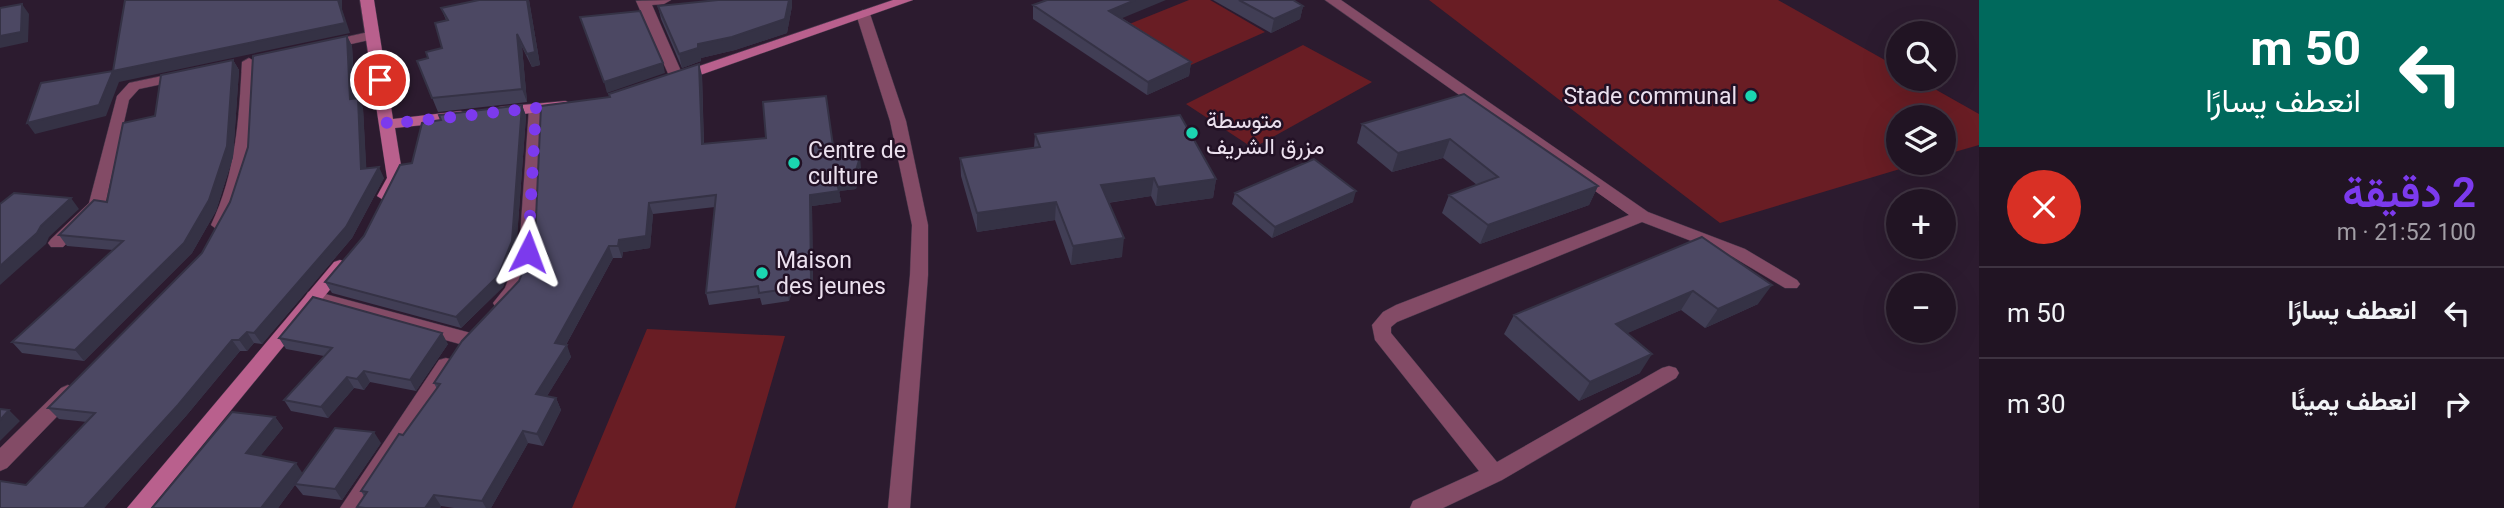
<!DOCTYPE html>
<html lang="ar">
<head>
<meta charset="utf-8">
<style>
  :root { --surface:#211423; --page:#2d2130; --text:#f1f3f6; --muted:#a29ea6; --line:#3e3341; --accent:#7c3aed }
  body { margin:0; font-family:Roboto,Vazirmatn,sans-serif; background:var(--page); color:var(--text); direction:rtl; height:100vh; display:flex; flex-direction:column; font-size:26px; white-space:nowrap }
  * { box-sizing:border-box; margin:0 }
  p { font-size:23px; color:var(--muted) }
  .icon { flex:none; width:38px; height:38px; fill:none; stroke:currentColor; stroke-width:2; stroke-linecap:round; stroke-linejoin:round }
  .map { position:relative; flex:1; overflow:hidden; direction:ltr }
  .side { display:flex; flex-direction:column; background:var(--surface); width:525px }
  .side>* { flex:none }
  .hud { background:#00695c; color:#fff; overflow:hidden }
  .fabs { position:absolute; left:1886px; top:21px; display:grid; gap:14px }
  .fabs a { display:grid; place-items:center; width:70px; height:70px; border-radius:50%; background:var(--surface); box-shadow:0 7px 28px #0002,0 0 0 2px var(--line); font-size:35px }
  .pin { position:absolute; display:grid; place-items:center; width:60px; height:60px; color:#fff; margin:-30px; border:4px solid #fff; border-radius:50%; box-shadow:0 2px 7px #0007 }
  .me { position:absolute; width:77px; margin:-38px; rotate:3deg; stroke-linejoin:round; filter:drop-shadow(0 0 5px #0008) }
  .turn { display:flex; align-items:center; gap:24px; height:147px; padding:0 28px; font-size:32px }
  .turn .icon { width:91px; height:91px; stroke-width:2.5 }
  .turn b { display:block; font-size:49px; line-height:60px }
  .round { display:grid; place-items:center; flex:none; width:74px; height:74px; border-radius:37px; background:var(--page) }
  .head { display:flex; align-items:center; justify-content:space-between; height:119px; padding:0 28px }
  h1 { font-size:42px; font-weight:700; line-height:52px; color:var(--accent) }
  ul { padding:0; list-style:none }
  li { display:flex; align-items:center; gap:21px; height:91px; padding:0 28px; border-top:2px solid var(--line) }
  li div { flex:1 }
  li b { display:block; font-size:26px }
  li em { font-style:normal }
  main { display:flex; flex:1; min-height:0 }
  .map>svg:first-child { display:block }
</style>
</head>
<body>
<main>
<section class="side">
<div class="hud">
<div class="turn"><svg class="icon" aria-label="left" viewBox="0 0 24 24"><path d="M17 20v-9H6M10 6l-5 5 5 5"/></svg><div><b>50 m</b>انعطف يسارًا</div></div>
</div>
<div class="head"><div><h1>2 دقيقة</h1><p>100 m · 21:52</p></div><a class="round" style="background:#d93025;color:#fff"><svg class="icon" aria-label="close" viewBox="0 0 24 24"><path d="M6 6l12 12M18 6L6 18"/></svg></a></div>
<ul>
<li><svg class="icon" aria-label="left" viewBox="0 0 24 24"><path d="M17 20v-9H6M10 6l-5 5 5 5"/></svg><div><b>انعطف يسارًا</b></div><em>50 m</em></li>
<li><svg class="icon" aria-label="right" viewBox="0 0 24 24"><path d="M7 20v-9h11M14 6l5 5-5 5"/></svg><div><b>انعطف يمينًا</b></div><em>30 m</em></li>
</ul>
</section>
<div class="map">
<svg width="1979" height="508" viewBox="0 0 1979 508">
  <rect width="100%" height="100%" fill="#2c1b2f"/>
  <path fill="#691d24" d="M1189 0H1210L1265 32 1184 68 1122 27Z
    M1429 0H1778L1899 68V79H1917L1979 114V145L1944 155V117H1899V163H1920L1720 223Z
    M1303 45 1372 82 1253 148 1186 104Z
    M647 329 785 336 735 508H572Z"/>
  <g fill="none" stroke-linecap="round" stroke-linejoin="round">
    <g stroke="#47374a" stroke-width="1">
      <path id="street" d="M671 0 664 4 652 5 684 78 677 82 670 78 636 1Z
        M1325 0H1341L1648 212 1745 249 1797 280 1800 284 1797 288H1785L1733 257 1642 222 1397 322 1391 327V333L1497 462 1662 368 1669 366 1676 368 1679 373 1676 378 1502 480 1443 508H1410L1413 501 1479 471 1375 340 1372 325 1383 312 1396 305 1629 215Z
        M863 10 870 14 906 121 928 225V275L910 508H888L910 275 912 225 890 121 856 14Z
        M373 31 378 32V38L329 49 322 45 324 42Z
        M249 58 256 62C254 118 255 179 225 229L219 231 211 225C236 173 239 119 242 62Z
        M181 72 188 76 186 79 139 89 129 100 105 205 63 247H51L48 243 51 239 89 203 117 96 129 83Z
        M536 104 543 108 537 252 519 296 508 308H496L493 303 505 288 519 252 529 108Z
        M314 291 467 332 474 334 476 339 474 344 467 346 308 302 305 297 308 292Z
        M446 358 453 360 456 365 453 370 363 508H340L439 360Z
        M68 385 75 388 78 393 75 398 7 468 0 471V448L61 388Z"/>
    </g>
    <g stroke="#47374a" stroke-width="1">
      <path id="secondary" d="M360 0H374L393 119 461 111 469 116 461 121 395 128 403 178 391 200 385 201 377 196 387 178Z
        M893 0H913L686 80 681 81 674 77 676 74Z
        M566 101 573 105 571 108 499 117 491 112 499 107Z
        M340 260 346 262 349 266 346 270 151 508H127L334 262Z"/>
    </g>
    <use href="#street" fill="#834b66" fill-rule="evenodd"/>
    <use href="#secondary" fill="#b9608d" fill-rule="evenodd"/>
  </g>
  <path fill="#413e55" d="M479 0H529L540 65 532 67 522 47 527 102 438 112 417 61 428 58 442 48 446 20 441 8Z
    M1213 0H1293L1303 6 1300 19 1271 33Z
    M1033 5 1122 18 1191 62 1189 76 1147 95 1033 19Z
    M658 6H792L787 33 735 50 701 58V61L682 68 661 19Z
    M347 36 352 46 355 98H358L363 108 366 168 384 178 352 238 262 344 254 343 247 351H240L186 416 104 508H0L26 485 87 422 59 419 48 408 202 253Z
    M233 60 239 70 233 157 216 211 192 253 84 361 22 353 12 342 113 250 67 246 59 235 107 202 155 116Z
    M702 75 704 144 833 146 861 168 856 189 839 191 841 202 812 206 813 292 791 295 789 301 762 305 760 298 709 305 706 293 715 207 653 214 650 248 623 252 622 258H613L566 345 571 357 547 396 556 398 561 410 543 446 528 443 491 508H454L441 506 440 508H357V507L364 496 361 491 437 389 434 383 519 281 610 97Z
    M1464 94 1598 186 1589 205 1480 244 1442 213 1449 195 1477 185 1443 158 1392 172 1357 143 1362 124Z
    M522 105 526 116 516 251 503 287 461 328 332 293 325 282 364 236 441 120Z
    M1035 134 1216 179 1213 198 1156 206 1151 196 1108 203 1122 257 1071 265 1055 220 977 232 961 176 960 158 1034 148Z
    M1235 193 1353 202 1272 238 1232 204Z
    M1702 237 1758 304 1705 328 1681 310 1627 333 1640 373 1579 401 1504 334 1514 315Z
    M279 338 448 344 416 391 370 382 364 390 354 388 328 418 291 411 284 400 324 356 286 349Z
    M275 417 283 428 260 456 303 473 381 443 342 500 303 495 295 485 278 508H152Z"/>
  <path fill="#353245" d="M338 0H342V9L350 33 119 82 106 116 35 134 27 123 113 71Z
    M527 0H529L540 65 532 67 527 54Z
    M789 0H792V6L787 33 735 50 701 58V61L682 68 679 54Z
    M1135 0H1166L1108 24 1109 11Z
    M22 4 29 14 28 42 0 48V36Z
    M1303 6 1300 19 1271 33 1274 19Z
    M517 34 522 47 527 102 522 89Z
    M347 36 352 46 355 110 350 99Z
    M233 60 239 70 233 157 216 211 192 253 84 361 75 350Z
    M1191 62 1189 76 1147 95 1148 82Z
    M663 63 665 73 607 93 604 82Z
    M699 64 702 75 704 156 702 144Z
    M358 98 363 108 367 179 361 169Z
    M522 105 526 116 516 251 503 287 461 328 456 317Z
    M1450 139 1443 158 1392 172 1398 153Z
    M860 157 861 168 856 189 839 191 841 202 812 206 813 292 811 280 810 195 836 179Z
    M379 167 384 178 352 238 262 344 254 333Z
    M1154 178 1151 196 1099 204 1101 185Z
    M1216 179 1213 198 1156 206 1158 187Z
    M1598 186 1589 205 1480 244 1488 225Z
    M1356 191 1353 202 1272 238 1275 227Z
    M71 198 79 209 49 237 46 244 0 285V266Z
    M1056 202 1055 220 977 232V213Z
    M649 203 653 214 650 248 623 252 622 258 618 246 619 240Z
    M1124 238 1122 257 1071 265 1073 246Z
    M609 246 613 258 561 354 567 345 571 357 541 406 536 394 555 343Z
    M789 283 791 295 789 301 787 289Z
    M1772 285 1758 304 1705 328 1718 309Z
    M1693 291 1681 310 1605 343 1616 324Z
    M247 332 254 343 247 351 239 340Z
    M442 333 448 344 416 391 410 380Z
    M232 340 240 351 186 416 104 508H84Z
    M1652 354 1640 373 1579 401 1590 382Z
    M364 371 370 382 364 390 357 379Z
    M347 377 354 388 328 418 321 407Z
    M556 398 561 410 543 446 537 434Z
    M9 410 20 421 0 441V420Z
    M275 417 283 428 254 464 246 453Z
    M523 431 528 443 491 508H486L482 501Z
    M374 432 381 443 342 500 335 489Z
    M296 463 303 474 278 508H261Z
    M434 495 441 506 440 508H425Z"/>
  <path fill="#4c4863" stroke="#353245" stroke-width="2" d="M125 0H338L345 23 113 71Z
    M479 0H527L535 52 527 54 517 34 522 89 432 98 417 61 428 58 426 52 442 48 435 23 448 20 441 8Z
    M718 0H789L785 19 732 37 698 44V48L679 54 658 6Z
    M1047 0H1135L1109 11 1191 62 1148 82 1033 5Z
    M1239 0H1293L1303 6 1274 19Z
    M22 4 21 32 0 36V8Z
    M640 11 663 63 604 82 580 17Z
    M347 36 350 99 358 98 361 169 379 167 346 227 254 333 247 332 239 340H232L178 405 84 508H0V481L26 485 95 413 48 408 202 253 230 202 248 147 253 56Z
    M233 60 227 146 209 200 184 243 75 350 12 342 123 241 59 235 94 200 107 202 123 123 155 116 161 75Z
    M699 64 702 144 766 138 763 102 826 96 833 146 853 143 860 157 854 177 836 179 839 191 810 195 811 280 789 283 787 289 759 293 758 286 706 293 716 195 649 203 646 236 619 240 618 246H609L555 343 567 345 536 394 556 398 537 434 523 431 482 501 434 495 425 508H365L357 507 367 492 361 491 399 434 403 435 440 384 434 383 462 341 519 281 535 241 541 106 610 97 609 94Z
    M113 71 99 105 27 123 41 83Z
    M1464 94 1598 186 1488 225 1449 195 1498 177 1450 139 1398 153 1362 124Z
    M522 105 512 241 498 276 456 317 325 282 364 236 400 165 412 163 422 123 441 120 439 115Z
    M1180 115 1216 179 1158 187 1154 178 1101 185 1124 238 1073 246 1056 202 977 213 960 158 1040 147 1035 134Z
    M1314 159 1356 191 1275 227 1235 193Z
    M14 193 71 198 41 226 37 233 0 266V204Z
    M1702 237 1772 285 1718 309 1693 291 1616 324 1652 354 1590 382 1514 315Z
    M313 297 442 333 410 380 364 371 357 379 347 377 321 407 284 400 332 348 279 338Z
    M0 409 9 410 0 420Z
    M232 412 275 417 246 453 296 463 261 508H152Z
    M335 428 374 432 335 489 295 484Z"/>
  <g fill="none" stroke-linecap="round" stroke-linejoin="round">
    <path stroke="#7c3aed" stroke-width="12" stroke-dasharray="0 21.6" d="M380 80 387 124 536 108 528 252"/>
  </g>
  <g fill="#1bd5b1" stroke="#221125" stroke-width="2.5">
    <circle cx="1751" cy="96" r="7"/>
    <circle cx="1192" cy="133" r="7"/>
    <circle cx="794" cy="163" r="7"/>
    <circle cx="762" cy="273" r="7"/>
  </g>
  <g text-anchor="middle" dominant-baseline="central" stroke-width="5" stroke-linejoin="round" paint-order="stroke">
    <g font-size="23" fill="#ebe0ee" stroke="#221125" text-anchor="start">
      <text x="1737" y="96" text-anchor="end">Stade communal</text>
      <text x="1206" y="120">متوسطة<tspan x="1206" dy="26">مزرق الشريف</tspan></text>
      <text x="808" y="150">Centre de<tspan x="808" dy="26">culture</tspan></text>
      <text x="776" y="260">Maison<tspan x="776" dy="26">des jeunes</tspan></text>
    </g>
  </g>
</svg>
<div class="fabs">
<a><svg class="icon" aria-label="search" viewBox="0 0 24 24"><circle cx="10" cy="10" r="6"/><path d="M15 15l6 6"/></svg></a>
<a><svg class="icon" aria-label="layers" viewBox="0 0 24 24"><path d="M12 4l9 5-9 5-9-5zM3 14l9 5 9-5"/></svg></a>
<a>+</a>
<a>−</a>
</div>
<div class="pin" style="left:380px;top:80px;background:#d93025"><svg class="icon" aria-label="arrive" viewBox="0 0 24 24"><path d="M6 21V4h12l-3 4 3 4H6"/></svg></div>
<svg class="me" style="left:528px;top:252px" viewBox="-20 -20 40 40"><path d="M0-17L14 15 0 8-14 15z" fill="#7c3aed" stroke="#fff" stroke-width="4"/></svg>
</div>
</main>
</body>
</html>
